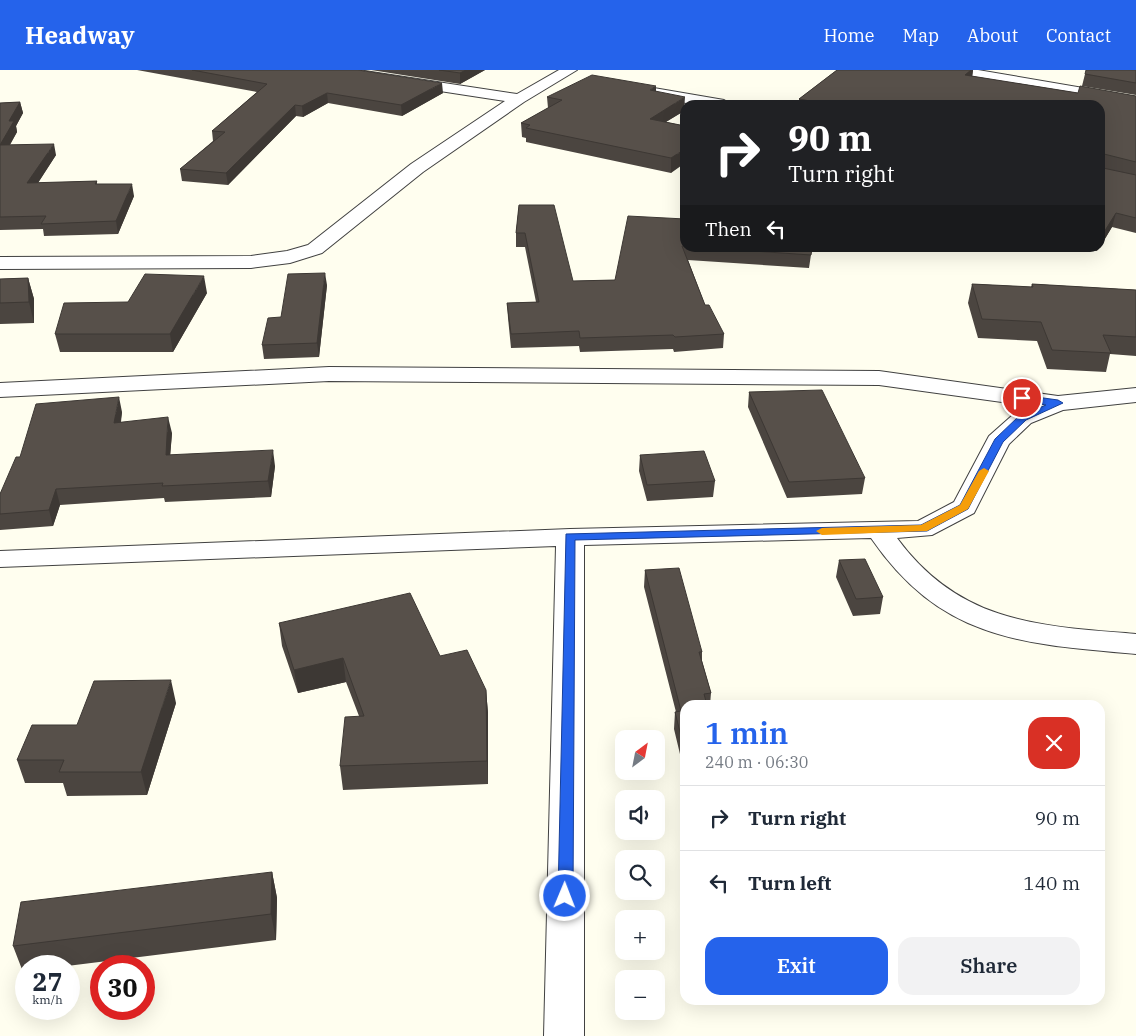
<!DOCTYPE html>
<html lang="en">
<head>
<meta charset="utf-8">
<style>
  :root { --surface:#fff; --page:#f2f2f3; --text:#1f2937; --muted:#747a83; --line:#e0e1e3; --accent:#2563eb }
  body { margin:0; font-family:"IBM Plex Serif",serif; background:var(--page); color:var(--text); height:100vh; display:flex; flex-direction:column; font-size:19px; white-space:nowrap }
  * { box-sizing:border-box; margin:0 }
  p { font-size:16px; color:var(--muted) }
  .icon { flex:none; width:28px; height:28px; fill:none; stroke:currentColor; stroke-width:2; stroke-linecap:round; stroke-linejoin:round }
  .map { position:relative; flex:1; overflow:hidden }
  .drawer { position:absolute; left:680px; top:630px; width:425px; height:305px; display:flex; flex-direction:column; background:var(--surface); border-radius:15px; box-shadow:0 5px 20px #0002 }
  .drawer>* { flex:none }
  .guide { position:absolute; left:680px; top:30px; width:425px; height:152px; border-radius:15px; box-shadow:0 5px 20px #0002; background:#202124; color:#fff; overflow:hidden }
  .needle { width:32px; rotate:32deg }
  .buttons { position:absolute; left:615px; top:660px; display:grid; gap:10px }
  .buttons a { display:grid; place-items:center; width:50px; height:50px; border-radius:10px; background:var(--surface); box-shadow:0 5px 20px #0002; font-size:25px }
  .speed { position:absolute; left:15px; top:885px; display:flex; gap:10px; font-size:25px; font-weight:700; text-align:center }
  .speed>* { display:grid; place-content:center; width:65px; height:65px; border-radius:50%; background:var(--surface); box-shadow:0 5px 20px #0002; line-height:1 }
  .speed small { font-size:12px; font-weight:400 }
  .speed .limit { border:8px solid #d22; background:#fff; color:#111 }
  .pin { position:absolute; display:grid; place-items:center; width:42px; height:42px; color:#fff; margin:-21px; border:2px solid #fff; border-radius:50%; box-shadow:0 1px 5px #0007 }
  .me { position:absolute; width:55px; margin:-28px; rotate:1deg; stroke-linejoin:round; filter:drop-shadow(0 0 4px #0008) }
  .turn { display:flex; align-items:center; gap:18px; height:105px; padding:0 25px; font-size:22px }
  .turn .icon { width:65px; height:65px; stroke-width:2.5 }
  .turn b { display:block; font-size:35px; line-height:42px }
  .then { display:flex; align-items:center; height:48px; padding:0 25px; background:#0003; gap:10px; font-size:19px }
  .round { display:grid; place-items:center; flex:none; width:52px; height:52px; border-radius:15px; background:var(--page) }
  .summary { display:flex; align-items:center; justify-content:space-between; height:85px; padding:0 25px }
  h1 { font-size:30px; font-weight:600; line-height:38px; color:var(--accent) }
  .primary-button { display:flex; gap:10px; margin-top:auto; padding:10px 25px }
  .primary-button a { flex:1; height:58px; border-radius:15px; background:var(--accent); color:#fff; font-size:20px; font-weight:600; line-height:58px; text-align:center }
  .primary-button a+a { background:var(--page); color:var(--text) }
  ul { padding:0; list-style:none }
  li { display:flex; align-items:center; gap:15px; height:65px; padding:0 25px; border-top:1px solid var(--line) }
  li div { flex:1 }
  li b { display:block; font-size:19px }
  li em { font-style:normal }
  header { display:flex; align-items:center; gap:30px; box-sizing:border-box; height:70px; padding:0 25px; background:var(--accent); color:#fff }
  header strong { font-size:24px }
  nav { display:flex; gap:28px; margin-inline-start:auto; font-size:18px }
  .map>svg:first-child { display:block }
</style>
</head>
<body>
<header>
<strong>Headway</strong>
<nav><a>Home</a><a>Map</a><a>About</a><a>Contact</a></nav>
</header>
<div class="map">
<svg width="1136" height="966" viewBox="0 0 1136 966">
  <rect width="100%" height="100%" fill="#fffeef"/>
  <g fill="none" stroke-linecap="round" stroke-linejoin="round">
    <g stroke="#414141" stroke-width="2">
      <path id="minor" d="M322 0H358L517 24 559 0H577L524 32 423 102 322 183 290 193 251 198 0 199V187L251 186 287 181 308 175 411 94 505 31 329 4Z
        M946 0H978L1136 27V37L953 4Z
        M648 17 724 30 732 35H697L643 25 640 22 643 19Z
        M329 297 879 301 1058 326 1136 318V332L1063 340 1031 353 1009 374 974 443 932 465 897 468C960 554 1040 556 1136 564V584C1022 574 941 570 871 468L584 475V966H544L556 476 0 497V481L570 459 918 451 954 432 989 366 1015 343 1030 336 879 315 329 311 0 327V313Z"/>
    </g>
    <use href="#minor" fill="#fff" fill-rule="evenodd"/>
  </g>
  <path fill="#4b4540" d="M137 0H358L443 23 402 46 328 33 303 47 296 46 228 115 182 111 180 99 213 71 212 61 257 22Z
    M371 0H485L460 14Z
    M837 0H973L972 6 1078 23 1136 26V163L1112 157 1100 177V35H799V29Z
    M1136 0V25L1082 16 1085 4Z
    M656 21 684 41 666 52 685 56 671 103 526 72V68L522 67 521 53 548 38 547 27Z
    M20 32 23 43 16 56 17 62 10 75 56 85 38 113 97 111V114L134 126 118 164 44 166 43 159 0 160V33Z
    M519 135 573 211 615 210 685 149V178H812L809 198 688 190 705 235 724 264 723 278 674 282 673 279 580 282 579 276 511 278 508 248 507 233 536 232 525 177H516V163Z
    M1080 178H1099L1097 181Z
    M28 208 34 229V253L0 254V209Z
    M972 214 1031 217 1032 214 1136 220V286L1110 284 1106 302 1047 299 1037 271 978 268 968 233Z
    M327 215 319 287 264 289 262 275 281 247Z
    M207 223 173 282H60L55 264 128 232Z
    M749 322 865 408 862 424 787 428 748 337Z
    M122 342 121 352 172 363 170 385 275 396 271 427 165 432 164 428 60 435 53 456 0 460V424L20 387Z
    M640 385 715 411 713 427 647 431 639 401Z
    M839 490 883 527 880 544 853 546 836 507Z
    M645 500 702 582V591L711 623 710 635H685V705L674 659 675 642H676L644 517Z
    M279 553 440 586 486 620 488 643V714L343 720 340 696 359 646 346 612 298 623 282 576Z
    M176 633 147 725 67 726 63 713H25L17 690Z
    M272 802 277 828 276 870 67 896H26V901L23 902 13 876Z"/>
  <path fill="#3d3834" d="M466 0H485L460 14V3Z
    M971 0H973L972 9 965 5Z
    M442 13 443 23 402 46 401 35Z
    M656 16V29L650 20Z
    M327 23 328 33 303 47 302 36Z
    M685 27 684 41 649 62 650 49Z
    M20 32 23 43 16 56 17 62 3 86 0 75 9 51Z
    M295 35 296 46 228 115 226 103Z
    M54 74 56 85 30 125 27 113Z
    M685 79V93L671 103V88Z
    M132 114 134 126 118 164 116 151Z
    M1116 143 1112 157 1100 177 1101 167Z
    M325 203 327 215 319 287 317 273Z
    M204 206 207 223 173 282 170 264Z
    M28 208 34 229V253L29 232Z
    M119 327 122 342 118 368 114 353Z
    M168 347 172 363 169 401 166 385Z
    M273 380 275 396 271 427 268 411Z
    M56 419 60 435 53 456 49 440Z
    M343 588 346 612 298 623 294 600Z
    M171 610 176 633 147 725 141 702Z
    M486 620 488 643V714L487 691Z
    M272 802 277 828 276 870 271 844Z"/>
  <path fill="#57504a" stroke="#3d3834" d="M192 0H358L442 13 401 35 327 23 302 36 295 35 226 103 180 99 225 62 212 61 267 14Z
    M439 0H466L460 3Z
    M837 0H971L965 5 1078 23 1080 16 1136 26V92L1104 84 1101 86 1103 98 1136 105V148L1116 143 1101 167H1100V35H833L799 29Z
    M1086 0H1136V13L1085 4Z
    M592 5 656 16 650 20 685 27 650 49 685 56V79L671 88 526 58 530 55 521 53 562 30 547 27Z
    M20 32 9 51H14L0 75V33Z
    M54 74 27 113 97 111 95 114H132L116 151 41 154 46 146 0 147V75Z
    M519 135H554L573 211 615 210 628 146 685 149V176H682L705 235H709L724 264 675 267 673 265 580 268 579 261 511 264 507 233 539 232 525 163H516Z
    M709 178H812L811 185Z
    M325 203 317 273 262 275 268 248 281 247 288 204Z
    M145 204 204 206 170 264H55L64 233 128 232Z
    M28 208 29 232 0 233V209Z
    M972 214 1033 217 1032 214 1136 220V267L1103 265 1111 283 1052 280 1041 252 982 249Z
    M822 320 865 408 789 412 749 322Z
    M119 327 114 353 168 347 166 385 273 380 268 411 162 416 163 413 56 419 49 440 0 444V424L16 387H20L36 334Z
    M704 381 715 411 647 415 640 385Z
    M865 489 883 527 856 529 839 490Z
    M679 498 702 582H699L711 623 704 624 707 635H685V682L675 642 681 641 645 500Z
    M410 523 440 586 467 580 486 620 487 691 340 696 345 647 364 646 343 588 294 600 279 553Z
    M171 610 141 702H59L64 690H17L32 655H77L94 611Z
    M272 802 271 844 13 876 21 832Z"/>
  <path fill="#2563eb" stroke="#184099" d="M1022 325 1058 330 1063 333 1026 350 1003 372 968 439 927 461 575 470 573 826 571 831 565 832 560 831 558 826 566 464 921 455 960 435 995 369 1019 346 1046 335 1019 330V326Z"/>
  <path fill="#f59e0b" d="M984 398 989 401 968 439 927 461 822 465 816 461 822 458 921 455 960 435 979 401Z"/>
</svg>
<div class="buttons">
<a><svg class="needle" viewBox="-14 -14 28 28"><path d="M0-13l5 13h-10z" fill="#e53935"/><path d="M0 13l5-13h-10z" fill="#747a83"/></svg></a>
<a><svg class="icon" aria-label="sound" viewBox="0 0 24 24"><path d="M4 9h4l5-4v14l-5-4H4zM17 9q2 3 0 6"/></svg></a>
<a><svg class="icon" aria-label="search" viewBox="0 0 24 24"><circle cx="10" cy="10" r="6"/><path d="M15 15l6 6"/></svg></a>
<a>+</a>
<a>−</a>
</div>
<div class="speed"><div>27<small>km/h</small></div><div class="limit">30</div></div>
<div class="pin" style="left:1022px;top:328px;background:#d93025"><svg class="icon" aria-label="arrive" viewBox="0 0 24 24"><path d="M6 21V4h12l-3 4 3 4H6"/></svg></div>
<svg class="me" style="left:565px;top:826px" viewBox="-20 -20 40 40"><circle r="17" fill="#2563eb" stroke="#fff" stroke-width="3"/><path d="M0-11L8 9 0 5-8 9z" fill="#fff"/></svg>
<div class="guide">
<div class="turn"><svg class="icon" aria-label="right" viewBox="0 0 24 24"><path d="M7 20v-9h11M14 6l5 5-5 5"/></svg><div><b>90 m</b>Turn right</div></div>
<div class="then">Then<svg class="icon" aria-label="left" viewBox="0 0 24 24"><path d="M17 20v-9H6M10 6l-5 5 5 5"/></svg></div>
</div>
<section class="drawer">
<div class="summary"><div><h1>1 min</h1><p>240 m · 06:30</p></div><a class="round" style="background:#d93025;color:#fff"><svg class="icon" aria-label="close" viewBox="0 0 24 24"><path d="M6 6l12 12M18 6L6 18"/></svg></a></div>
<ul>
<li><svg class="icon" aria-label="right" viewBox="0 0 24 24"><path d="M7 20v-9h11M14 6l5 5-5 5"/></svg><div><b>Turn right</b></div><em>90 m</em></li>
<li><svg class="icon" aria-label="left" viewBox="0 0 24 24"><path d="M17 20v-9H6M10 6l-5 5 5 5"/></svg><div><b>Turn left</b></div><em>140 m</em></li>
</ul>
<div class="primary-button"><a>Exit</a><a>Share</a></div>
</section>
</div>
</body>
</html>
